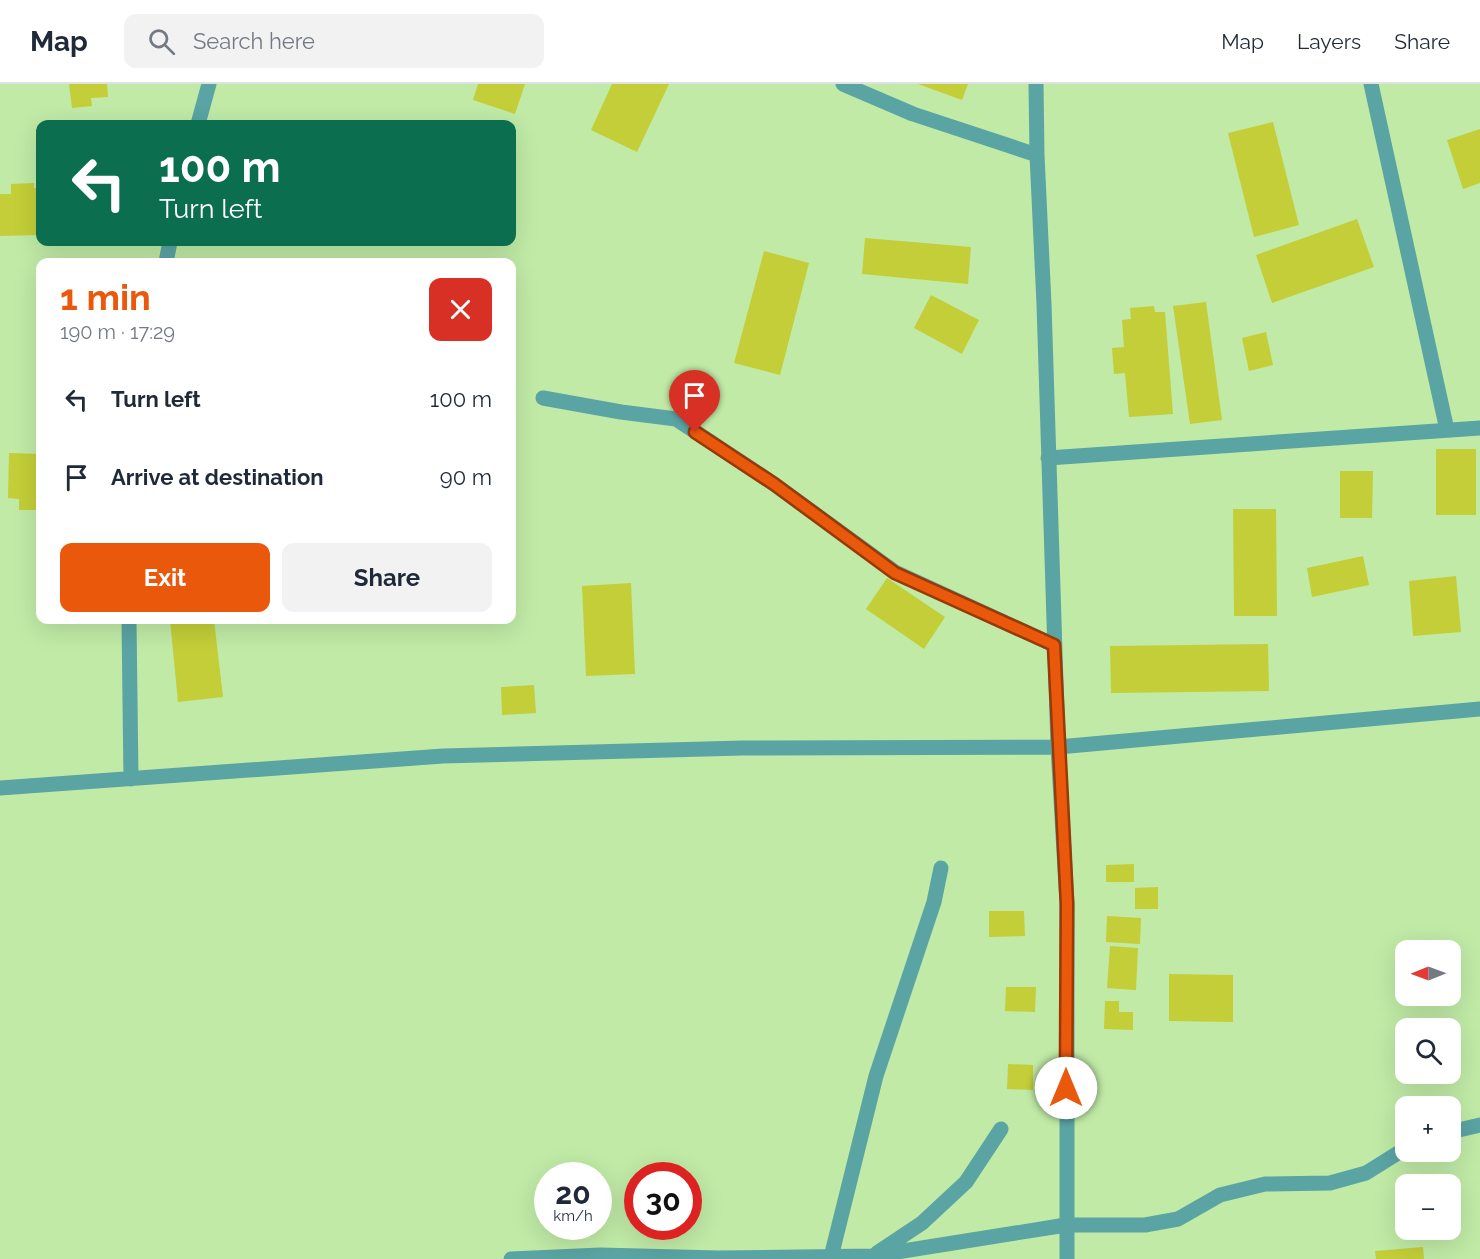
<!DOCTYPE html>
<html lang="en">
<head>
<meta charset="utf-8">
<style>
  :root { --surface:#fff; --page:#f2f2f3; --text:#1f2937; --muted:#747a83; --line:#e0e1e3; --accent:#ea580c }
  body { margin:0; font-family:Raleway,sans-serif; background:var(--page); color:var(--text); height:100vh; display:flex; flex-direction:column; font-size:22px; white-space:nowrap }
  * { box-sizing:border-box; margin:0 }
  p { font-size:20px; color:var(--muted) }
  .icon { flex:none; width:33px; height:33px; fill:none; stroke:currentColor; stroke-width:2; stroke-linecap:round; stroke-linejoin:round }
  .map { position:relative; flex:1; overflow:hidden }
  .side { position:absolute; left:36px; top:174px; width:480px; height:366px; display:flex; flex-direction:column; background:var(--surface); border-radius:12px; box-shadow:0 6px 24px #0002 }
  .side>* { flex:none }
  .banner { position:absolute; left:36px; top:36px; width:480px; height:126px; border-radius:12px; box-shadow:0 6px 24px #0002; background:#0b6e4f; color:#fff; overflow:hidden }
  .needle { width:39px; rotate:269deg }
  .fabs { position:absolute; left:1395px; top:856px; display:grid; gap:12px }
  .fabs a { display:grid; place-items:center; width:66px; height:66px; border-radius:12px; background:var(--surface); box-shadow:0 6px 24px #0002; font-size:30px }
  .speed { position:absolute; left:534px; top:1078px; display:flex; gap:12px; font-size:30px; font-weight:700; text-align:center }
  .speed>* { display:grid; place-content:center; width:78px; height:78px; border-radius:50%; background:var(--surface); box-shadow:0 6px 24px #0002; line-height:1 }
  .speed small { font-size:15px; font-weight:400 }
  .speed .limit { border:9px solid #d22; background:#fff; color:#111 }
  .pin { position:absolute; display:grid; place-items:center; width:51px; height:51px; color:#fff; margin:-62px -26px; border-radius:50% 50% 50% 0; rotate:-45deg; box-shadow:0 0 6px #0007 }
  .pin .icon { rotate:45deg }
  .me { position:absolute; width:66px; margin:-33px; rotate:0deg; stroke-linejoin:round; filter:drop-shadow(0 0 4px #0008) }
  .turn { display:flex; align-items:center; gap:21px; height:126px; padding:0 24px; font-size:27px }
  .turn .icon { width:78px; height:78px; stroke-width:2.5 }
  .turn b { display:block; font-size:42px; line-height:51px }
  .round { display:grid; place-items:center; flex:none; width:63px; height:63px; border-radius:12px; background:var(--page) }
  .headline { display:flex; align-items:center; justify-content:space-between; height:102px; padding:0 24px }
  h1 { font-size:36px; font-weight:700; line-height:45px; color:var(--accent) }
  .cta { display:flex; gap:12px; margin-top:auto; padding:12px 24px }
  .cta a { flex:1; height:69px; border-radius:12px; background:var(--accent); color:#fff; font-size:24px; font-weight:700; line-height:69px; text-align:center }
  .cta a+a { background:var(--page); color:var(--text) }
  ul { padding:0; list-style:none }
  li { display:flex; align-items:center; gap:18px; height:78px; padding:0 24px }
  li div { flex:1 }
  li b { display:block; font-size:22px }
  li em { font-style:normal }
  header { display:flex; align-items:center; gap:36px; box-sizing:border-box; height:84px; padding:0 30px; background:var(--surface); border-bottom:2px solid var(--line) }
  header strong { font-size:28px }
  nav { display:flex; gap:33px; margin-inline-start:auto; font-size:21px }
  .search { width:420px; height:54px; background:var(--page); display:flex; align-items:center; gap:15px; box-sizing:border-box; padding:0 21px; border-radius:12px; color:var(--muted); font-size:22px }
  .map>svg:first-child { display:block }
</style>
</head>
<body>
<header>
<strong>Map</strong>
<div class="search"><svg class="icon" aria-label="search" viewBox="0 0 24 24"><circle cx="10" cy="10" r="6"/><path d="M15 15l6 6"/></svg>Search here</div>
<nav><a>Map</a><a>Layers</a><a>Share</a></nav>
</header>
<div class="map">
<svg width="1480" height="1175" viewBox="0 0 1480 1175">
  <rect width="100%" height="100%" fill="#c0eaa6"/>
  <path fill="#c3ce38" d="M69 0H107L108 13 91 14 92 22 72 24Z
    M478 0H525L515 30 473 16Z
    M612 0H669L637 68 591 46Z
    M918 0H968L962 16Z
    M1273 38 1299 141 1254 153 1228 49Z
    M1480 45V99L1463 105 1447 56Z
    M34 99V104H40V151L0 152V110H11V100Z
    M1357 135 1374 183 1272 219 1256 171Z
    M865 154 971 163 968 200 862 190Z
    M764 167 809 179 780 291 734 279Z
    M931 211 979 236 962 270 914 244Z
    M1206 218 1222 336 1190 340 1173 222Z
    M1154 222 1155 228H1165L1173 330 1129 333 1125 289 1114 290 1112 264 1124 263 1122 236 1131 235 1130 224Z
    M1266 248 1273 281 1249 287 1242 254Z
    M1436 365H1476V431H1436Z
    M9 369 40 370V426H19V415L8 414Z
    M1340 387H1373L1372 434H1340Z
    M1233 425H1276L1277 532H1234Z
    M1363 472 1369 501 1312 513 1307 484Z
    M1456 492 1461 548 1413 552 1409 497Z
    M887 494 945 533 924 565 866 525Z
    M631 499 635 590 586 592 582 502Z
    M170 536H214L223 613 178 618Z
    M1268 560 1269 607 1111 609 1110 562Z
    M534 601 536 629 502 631 501 603Z
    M1134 780V798H1106V781Z
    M1158 803V825H1135V804Z
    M989 827H1024L1025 852 989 853Z
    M1107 832 1141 834 1140 860 1106 858Z
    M1110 862 1138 864 1136 906 1107 904Z
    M1169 890 1233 891V938L1169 937Z
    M1006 903H1036L1035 928 1005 927Z
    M1105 917H1119V928H1133V946L1104 945Z
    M1008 980 1033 981V1006L1007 1005Z
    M1423 1163 1424 1175H1376L1375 1167Z"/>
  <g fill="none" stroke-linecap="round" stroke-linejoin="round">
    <path stroke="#5aa4a3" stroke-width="15" d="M843 0 913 30 1037 71
      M1036 0 1037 71 1044 220 1058 663 1067 820V1175
      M1371 0 1447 346
      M198 40 209 0
      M166 178 170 158
      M543 314 621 328 676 335 774 400 895 488 1054 561
      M1048 374 1480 344
      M129 536 131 695
      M0 704 443 672 743 664 1058 663 1480 625
      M1450 1048 1480 1041
      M877 1169 922 1139 966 1098 1001 1045
      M831 1173 876 992 934 818 941 784
      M511 1175 600 1171 718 1174 872 1172 1066 1141H1145L1178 1135 1220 1111 1265 1100 1330 1099 1366 1089 1406 1064"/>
  </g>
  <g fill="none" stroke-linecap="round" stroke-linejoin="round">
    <g stroke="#983908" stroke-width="15">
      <path id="route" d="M695 348 774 400 895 489 1054 561 1067 820 1066 1004"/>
    </g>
    <use href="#route" stroke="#ea580c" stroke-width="10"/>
  </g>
</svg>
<div class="fabs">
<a><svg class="needle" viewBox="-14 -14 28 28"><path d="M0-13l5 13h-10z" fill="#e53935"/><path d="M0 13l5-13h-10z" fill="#747a83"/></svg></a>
<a><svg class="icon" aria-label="search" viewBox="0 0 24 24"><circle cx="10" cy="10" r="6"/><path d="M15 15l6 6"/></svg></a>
<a>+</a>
<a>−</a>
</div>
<div class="speed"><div>20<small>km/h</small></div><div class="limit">30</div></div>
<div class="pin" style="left:695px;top:348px;background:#d93025"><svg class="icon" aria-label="arrive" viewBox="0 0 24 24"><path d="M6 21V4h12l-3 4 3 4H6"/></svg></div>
<svg class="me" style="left:1066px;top:1004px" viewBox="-20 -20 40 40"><circle r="19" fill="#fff"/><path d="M0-13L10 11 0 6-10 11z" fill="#ea580c"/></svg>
<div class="banner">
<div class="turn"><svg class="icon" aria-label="left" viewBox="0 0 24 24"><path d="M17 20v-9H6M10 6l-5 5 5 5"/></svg><div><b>100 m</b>Turn left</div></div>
</div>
<section class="side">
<div class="headline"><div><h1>1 min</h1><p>190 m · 17:29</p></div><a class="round" style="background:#d93025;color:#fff"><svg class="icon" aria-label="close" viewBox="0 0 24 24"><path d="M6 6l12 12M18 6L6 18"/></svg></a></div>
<ul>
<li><svg class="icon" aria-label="left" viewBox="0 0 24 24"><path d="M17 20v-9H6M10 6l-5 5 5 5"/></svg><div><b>Turn left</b></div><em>100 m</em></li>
<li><svg class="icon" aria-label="arrive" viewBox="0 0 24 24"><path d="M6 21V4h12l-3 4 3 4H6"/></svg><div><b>Arrive at destination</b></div><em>90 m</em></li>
</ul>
<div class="cta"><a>Exit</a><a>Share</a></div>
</section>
</div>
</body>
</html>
